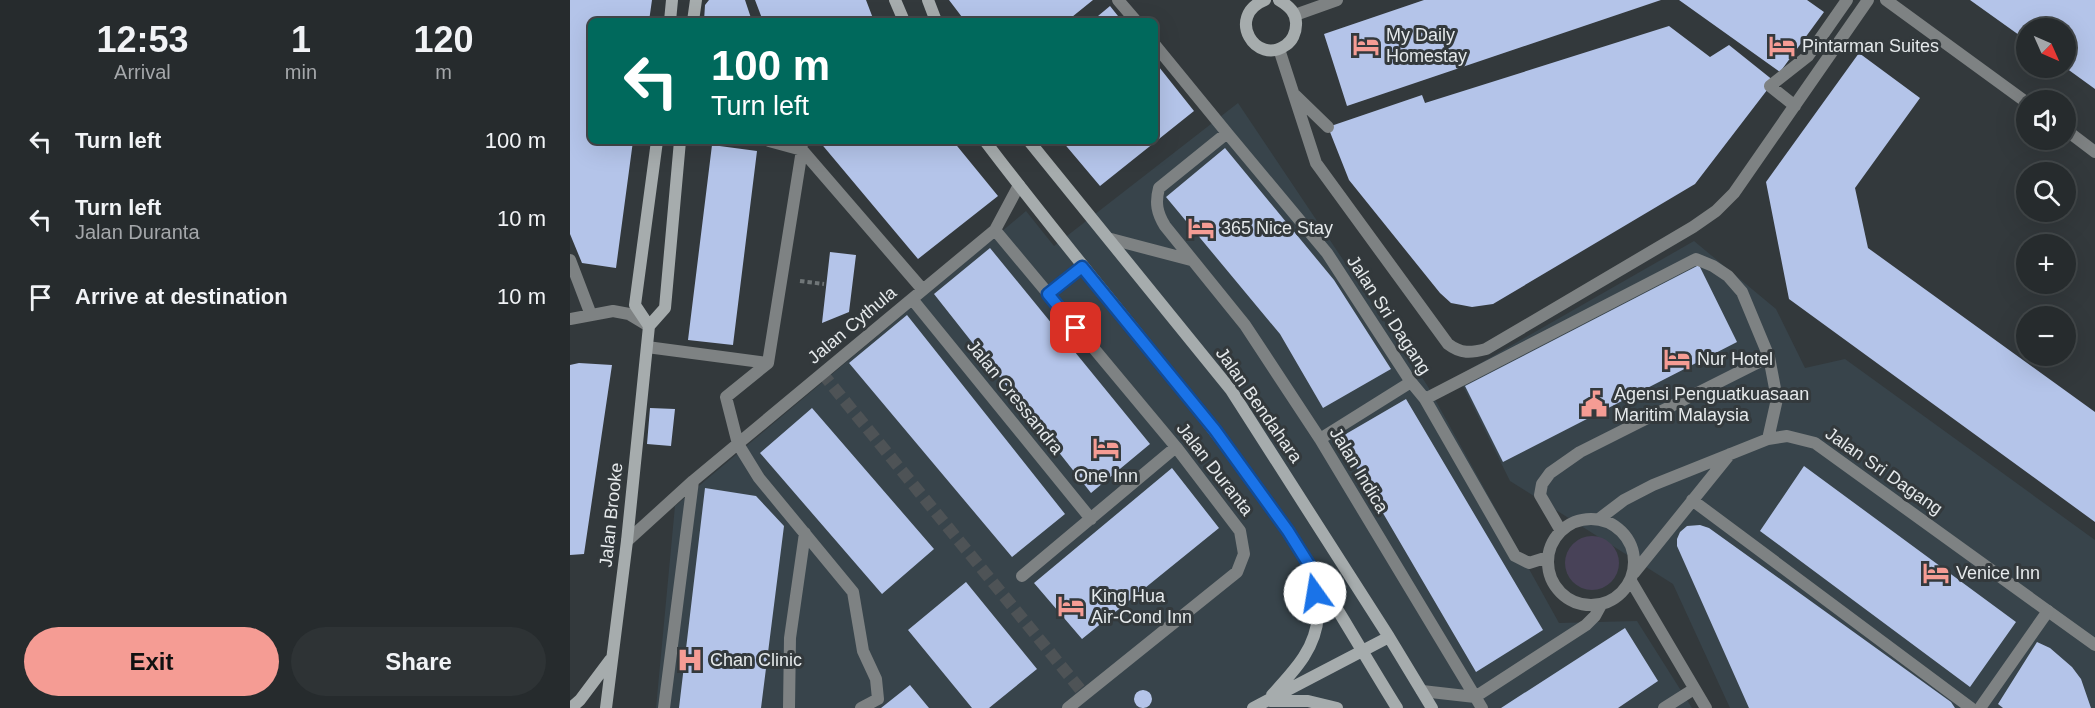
<!DOCTYPE html>
<html lang="en">
<head>
<meta charset="utf-8">
<style>
  :root { --surface:#262b2d; --page:#2e3335; --text:#f1f3f6; --muted:#a4a7aa; --line:#424749; --accent:#f59c94 }
  body { margin:0; font-family:Helvetica,sans-serif; background:var(--page); color:var(--text); height:100vh; display:flex; flex-direction:column; font-size:22px; white-space:nowrap }
  * { box-sizing:border-box; margin:0 }
  p { font-size:20px; color:var(--muted) }
  .icon { flex:none; width:33px; height:33px; fill:none; stroke:currentColor; stroke-width:2; stroke-linecap:round; stroke-linejoin:round }
  .map { position:relative; flex:1; overflow:hidden }
  .sheet { display:flex; flex-direction:column; background:var(--surface); width:570px }
  .sheet>* { flex:none }
  .hud { position:absolute; left:18px; top:18px; width:570px; height:126px; border-radius:9px; box-shadow:0 6px 24px #0002,0 0 0 2px var(--line); background:#00695c; color:#fff; overflow:hidden }
  .needle { width:39px; rotate:135deg }
  .fabs { position:absolute; left:1446px; top:18px; display:grid; gap:12px }
  .fabs a { display:grid; place-items:center; width:60px; height:60px; border-radius:50%; background:var(--surface); box-shadow:0 6px 24px #0002,0 0 0 2px var(--line); font-size:30px }
  .pin { position:absolute; display:grid; place-items:center; width:51px; height:51px; color:#fff; margin:-26px; border-radius:12px; box-shadow:0 3px 9px #0006 }
  .me { position:absolute; width:66px; margin:-33px; rotate:347deg; stroke-linejoin:round; filter:drop-shadow(0 0 4px #0008) }
  .turn { display:flex; align-items:center; gap:21px; height:126px; padding:0 24px; font-size:27px }
  .turn .icon { width:78px; height:78px; stroke-width:2.5 }
  .turn b { display:block; font-size:42px; line-height:51px }
  .eta { display:flex; justify-content:space-evenly; align-items:center; height:102px; text-align:center }
  .eta b { font-size:36px; font-weight:800; line-height:42px }
  .action { display:flex; gap:12px; margin-top:auto; padding:12px 24px }
  .action a { flex:1; height:69px; border-radius:36px; background:var(--accent); color:#111; font-size:24px; font-weight:800; line-height:69px; text-align:center }
  .action a+a { background:var(--page); color:var(--text) }
  ul { padding:0; list-style:none }
  li { display:flex; align-items:center; gap:18px; height:78px; padding:0 24px }
  li div { flex:1 }
  li b { display:block; font-size:22px }
  li em { font-style:normal }
  main { display:flex; flex:1; min-height:0 }
  .map>svg:first-child { display:block }
</style>
</head>
<body>
<main>
<section class="sheet">
<div class="eta">
<div><b>12:53</b><p>Arrival</p></div>
<div><b>1</b><p>min</p></div>
<div><b>120</b><p>m</p></div>
</div>
<ul>
<li><svg class="icon" aria-label="left" viewBox="0 0 24 24"><path d="M17 20v-9H6M10 6l-5 5 5 5"/></svg><div><b>Turn left</b></div><em>100 m</em></li>
<li><svg class="icon" aria-label="left" viewBox="0 0 24 24"><path d="M17 20v-9H6M10 6l-5 5 5 5"/></svg><div><b>Turn left</b><p>Jalan Duranta</p></div><em>10 m</em></li>
<li><svg class="icon" aria-label="arrive" viewBox="0 0 24 24"><path d="M6 21V4h12l-3 4 3 4H6"/></svg><div><b>Arrive at destination</b></div><em>10 m</em></li>
</ul>
<div class="action"><a>Exit</a><a>Share</a></div>
</section>
<div class="map">
<svg width="1525" height="708" viewBox="0 0 1525 708">
  <rect width="100%" height="100%" fill="#33393c"/>
  <path fill="#38444b" d="M668 103 857 385 989 623 1067 621 1122 708H86L105 506 456 211 484 246Z
    M1124 241 1206 309 1235 368 1275 359 1525 540V708H1160L1103 584 940 481 888 376Z"/>
  <path fill="#484258" d="M995 563a27 27 0 1 1 54 0a27 27 0 1 1-54 0Z"/>
  <path fill="#b4c4e9" d="M0 0H82L79 21H21V141H63L46 268 12 263 0 234Z
    M139 0H175L182 21H134L135 5Z
    M185 0H296L304 21H193Z
    M379 0H523L497 21H395Z
    M854 0H1091L777 106 754 34Z
    M1109 0H1237L1254 12 1210 72Z
    M1400 0H1525V89L1496 68V28H1456V40Z
    M540 6 552 21H522Z
    M1099 26 1140 57 1159 45 1204 81 1125 184 923 304 902 307 881 303 870 293 779 180 758 127 852 95 855 103Z
    M1289 53 1350 98 1285 188 1298 248 1525 412V522L1219 299 1196 182Z
    M585 62 624 111 530 186 492 141H585Z
    M249 141H383L428 196 348 259Z
    M142 145 187 151 163 345 118 340Z
    M655 148 764 280 821 369 753 408 710 334 596 197Z
    M420 248 580 444 521 493 364 294Z
    M260 252 286 255 279 312 252 323Z
    M1129 265 1167 342 933 462 895 386Z
    M337 315 495 514 442 557 279 363Z
    M9 363 42 365 14 554 0 555V365Z
    M836 399 973 630 906 672 769 438Z
    M80 408 105 409 101 446 77 444Z
    M242 408 364 549 312 594 190 453Z
    M1234 466 1446 622 1400 687 1190 531Z
    M602 468 649 528 512 639 464 583Z
    M135 488 186 496 214 526 191 708H109Z
    M1130 525 1139 528 1381 702 1385 708H1179L1107 546V539L1110 532 1117 526Z
    M396 582 467 669 419 708H402L338 630Z
    M1055 628 1088 681 1048 708H931Z
    M1467 642 1480 648 1502 667 1511 679 1521 708H1433L1428 704Z
    M340 685 359 708H311Z
    M564 699a9 9 0 1 1 18 0a9 9 0 1 1-18 0Z"/>
  <g fill="none" stroke-linecap="round" stroke-linejoin="round">
    <path stroke="#4e5356" stroke-width="12" stroke-dasharray="12 6" stroke-linecap="butt" d="M252 373 514 694"/>
    <path stroke="#707678" stroke-width="4" stroke-dasharray="4.5 3" stroke-linecap="butt" d="M230 281 254 284"/>
    <path stroke="#7e8283" stroke-width="12" d="M548 0 566 21
      M1316 0 1456 102
      M725 15 767 0
      M585 45 657 133
      M709 49 746 163 878 344C891 354 901 353 916 349L1123 227 1146 211 1164 193 1298 0
      M725 95 758 127
      M1225 106 1200 86 1238 56 1277 0
      M1496 130 1525 152
      M199 141 232 150 353 290
      M231 141 232 150 198 363 156 397 168 444 189 478 283 592 293 651 306 679 308 699 291 708
      M425 230 606 447 670 531 674 554 667 572 498 708
      M541 239 621 260
      M0 260 21 315
      M478 294 512 266
      M342 299 521 519
      M0 319 43 311 59 314 79 326
      M77 347 198 363
      M855 399 1126 259 1143 266 1158 276 1172 292 1199 357 1207 399 1198 439
      M750 439 841 382
      M1122 500 1401 708
      M978 562a43 43 0 1 1 86 0a43 43 0 1 1-86 0Z
      M1029 519 1054 500 1083 485 1198 439 1217 436 1245 443 1525 645
      M991 531 970 495 972 484 980 473 1010 452 1199 357
      M57 541 123 481 425 230 449 185
      M1064 573 1160 454
      M452 576 606 447
      M1061 581 1136 708
      M852 691 905 697 1016 625 1025 616 1031 605
      M94 708 123 481
      M219 708 220 638 235 533
      M912 708 750 439 675 325 595 226C587 213 585 203 589 188L657 133 757 253 841 382 855 399 945 556 959 563 978 557
      M1094 708 1124 689"/>
    <path stroke="#7e8283" stroke-width="12" d="M1410 708 1478 611"/>
    <path stroke="#a6acad" stroke-width="12" d="M325 0 334 21
      M358 0 366 21
      M695 0C655 16 686 67 716 45 722 41 726 33 726 25 727 13 719 6 709 0
      M100 21 102 0
      M123 21 126 0
      M415 141C514 272 623 395 717 530 756 587 790 649 827 708
      M459 141 661 390 819 637 862 708
      M79 326 65 305 87 141
      M702 695C724 671 746 649 748 615 748 603 745 589 744 577
      M700 701H738L767 708
      M1 708 10 700 40 660
      M36 708 57 541 79 326 95 308 110 141
      M683 708 819 637"/>
  </g>
  <g fill="none" stroke-linecap="round" stroke-linejoin="round">
    <g stroke="#114b97" stroke-width="15">
      <path id="route" d="M506 328 478 294 512 267 645 430 718 531 743 571 745 593"/>
    </g>
    <use href="#route" stroke="#1a73e8" stroke-width="10"/>
  </g>
  <defs>
    <g id="hotel-bare" transform="scale(2.07)"><path d="M-6-4.5h1.5V1H6V5H4.5V3h-9V5H-6ZM-4 0a1.8 1.8 0 1 1 3.6 0ZM.5 0V-2.5h3Q6-2.5 6 0Z" fill="#f59c94" stroke="#33393c" stroke-width="2.5" paint-order="stroke"/></g>
    <g id="civic-bare" transform="scale(2.07)"><path d="M-.6-6.5H3V-4.5H.6V-3L4-1V1h2V6H-6V1h2V-1L-.6-3ZM-1.2 2.5V6h2.4V2.5Z" fill="#f59c94" stroke="#33393c" stroke-width="2.5" paint-order="stroke"/></g>
    <g id="hospital-bare" transform="scale(2.07)"><path d="M-5-5h3v3.5h4V-5h3V5h-3V1.5h-4V5h-3Z" fill="#f59c94" stroke="#33393c" stroke-width="2.5" paint-order="stroke"/></g>
  </defs>
  <g fill-rule="evenodd">
    <use href="#hotel-bare" x="796" y="45"/>
    <use href="#hotel-bare" x="1212" y="46"/>
    <use href="#hotel-bare" x="631" y="228"/>
    <use href="#hotel-bare" x="1107" y="359"/>
    <use href="#civic-bare" x="1024" y="404"/>
    <use href="#hotel-bare" x="536" y="448"/>
    <use href="#hotel-bare" x="1366" y="573"/>
    <use href="#hotel-bare" x="501" y="606"/>
    <use href="#hospital-bare" x="120" y="660"/>
  </g>
  <g text-anchor="middle" dominant-baseline="central" stroke-width="6" stroke-linejoin="round" paint-order="stroke">
    <g font-size="18" fill="#e5e9eb" stroke="#33393c" text-anchor="start">
      <text x="816" y="35">My Daily<tspan x="816" dy="21">Homestay</tspan></text>
      <text x="1232" y="46">Pintarman Suites</text>
      <text x="651" y="228">365 Nice Stay</text>
      <text x="1127" y="359">Nur Hotel</text>
      <text x="1044" y="394">Agensi Penguatkuasaan<tspan x="1044" dy="21">Maritim Malaysia</tspan></text>
      <text x="536" y="476" text-anchor="middle">One Inn</text>
      <text x="1386" y="573">Venice Inn</text>
      <text x="521" y="596">King Hua<tspan x="521" dy="21">Air-Cond Inn</tspan></text>
      <text x="140" y="660">Chan Clinic</text>
    </g>
    <g font-size="18" fill="#e5e9eb" stroke="#33393c">
      <text transform="translate(819 315) rotate(57)">Jalan Sri Dagang</text>
      <text transform="translate(282 325) rotate(-40)">Jalan Cythula</text>
      <text transform="translate(445 397) rotate(51)">Jalan Cressandra</text>
      <text transform="translate(689 405) rotate(55)">Jalan Bendahara</text>
      <text transform="translate(645 469) rotate(52)">Jalan Duranta</text>
      <text transform="translate(789 470) rotate(59)">Jalan Indica</text>
      <text transform="translate(1314 471) rotate(35)">Jalan Sri Dagang</text>
      <text transform="translate(41 515) rotate(-84)">Jalan Brooke</text>
    </g>
  </g>
</svg>
<div class="fabs">
<a><svg class="needle" viewBox="-14 -14 28 28"><path d="M0-13l5 13h-10z" fill="#e53935"/><path d="M0 13l5-13h-10z" fill="#a4a7aa"/></svg></a>
<a><svg class="icon" aria-label="sound" viewBox="0 0 24 24"><path d="M4 9h4l5-4v14l-5-4H4zM17 9q2 3 0 6"/></svg></a>
<a><svg class="icon" aria-label="search" viewBox="0 0 24 24"><circle cx="10" cy="10" r="6"/><path d="M15 15l6 6"/></svg></a>
<a>+</a>
<a>−</a>
</div>
<div class="pin" style="left:506px;top:328px;background:#d93025"><svg class="icon" aria-label="arrive" viewBox="0 0 24 24"><path d="M6 21V4h12l-3 4 3 4H6"/></svg></div>
<svg class="me" style="left:745px;top:593px" viewBox="-20 -20 40 40"><circle r="19" fill="#fff"/><path d="M0-13L10 11 0 6-10 11z" fill="#1a73e8"/></svg>
<div class="hud">
<div class="turn"><svg class="icon" aria-label="left" viewBox="0 0 24 24"><path d="M17 20v-9H6M10 6l-5 5 5 5"/></svg><div><b>100 m</b>Turn left</div></div>
</div>
</div>
</main>
</body>
</html>
